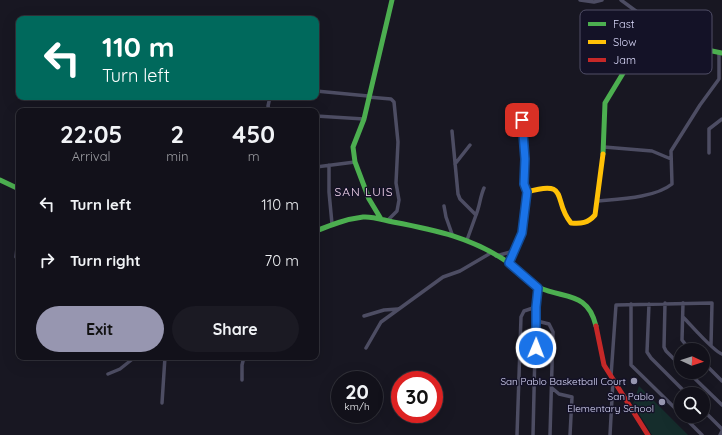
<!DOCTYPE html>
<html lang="en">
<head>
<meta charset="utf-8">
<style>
  :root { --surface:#12111a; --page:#1b1a23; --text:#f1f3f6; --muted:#9c9da2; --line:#313139; --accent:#9796b0 }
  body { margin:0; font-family:Quicksand,sans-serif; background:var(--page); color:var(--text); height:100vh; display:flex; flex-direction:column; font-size:15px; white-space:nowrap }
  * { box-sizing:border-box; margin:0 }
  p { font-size:13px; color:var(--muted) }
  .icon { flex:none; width:22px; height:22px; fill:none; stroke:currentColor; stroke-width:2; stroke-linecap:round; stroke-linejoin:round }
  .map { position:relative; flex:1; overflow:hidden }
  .sheet { position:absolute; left:16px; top:108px; width:303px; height:252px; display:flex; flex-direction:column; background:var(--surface); border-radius:8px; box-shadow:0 4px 16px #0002,0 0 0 1px var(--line) }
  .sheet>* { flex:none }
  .guide { position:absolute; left:16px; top:16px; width:303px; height:84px; border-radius:8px; box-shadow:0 4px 16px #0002,0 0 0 1px var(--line); background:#00695c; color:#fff; overflow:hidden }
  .needle { width:26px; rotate:93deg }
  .tools { position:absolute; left:674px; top:343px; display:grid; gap:8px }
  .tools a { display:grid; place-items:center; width:36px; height:36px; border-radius:50%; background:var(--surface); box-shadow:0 4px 16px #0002,0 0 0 1px var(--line); font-size:20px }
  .speed { position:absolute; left:331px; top:371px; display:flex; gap:8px; font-size:20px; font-weight:700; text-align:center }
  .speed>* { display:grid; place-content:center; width:52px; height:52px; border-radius:50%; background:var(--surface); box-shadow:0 4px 16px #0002,0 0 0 1px var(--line); line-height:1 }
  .speed small { font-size:10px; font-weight:400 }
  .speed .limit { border:6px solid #d22; background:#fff; color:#111 }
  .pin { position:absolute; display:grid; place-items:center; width:34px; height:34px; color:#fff; margin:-17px; border-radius:8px; box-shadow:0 2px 6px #0006 }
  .me { position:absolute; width:44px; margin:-22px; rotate:1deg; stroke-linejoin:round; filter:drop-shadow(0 0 3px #0008) }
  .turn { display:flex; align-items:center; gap:14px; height:84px; padding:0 20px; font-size:18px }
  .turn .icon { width:52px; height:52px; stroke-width:2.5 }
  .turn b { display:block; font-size:28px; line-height:34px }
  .eta { display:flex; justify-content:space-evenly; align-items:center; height:68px; text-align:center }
  .eta b { font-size:24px; font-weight:700; line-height:28px }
  .primary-button { display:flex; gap:8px; margin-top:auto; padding:8px 20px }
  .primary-button a { flex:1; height:46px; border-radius:24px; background:var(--accent); color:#111; font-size:16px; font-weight:700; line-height:46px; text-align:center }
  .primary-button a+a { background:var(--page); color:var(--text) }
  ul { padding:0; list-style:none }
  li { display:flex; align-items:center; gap:12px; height:56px; padding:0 20px }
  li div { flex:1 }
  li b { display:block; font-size:15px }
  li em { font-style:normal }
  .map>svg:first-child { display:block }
</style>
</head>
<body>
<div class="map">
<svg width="722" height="435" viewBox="0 0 722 435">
  <rect width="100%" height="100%" fill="#181722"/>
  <path fill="#152d2c" d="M639 386 688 435H652L633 404Z"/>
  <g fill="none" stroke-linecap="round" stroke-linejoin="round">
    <path stroke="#4d4d63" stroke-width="3.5" d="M580 0 594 2 602 0
      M621 0 644 17 646 22V31
      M316 91 368 96
      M270 97 268 106 269 110 273 111
      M368 97 391 99 394 102 398 142 396 183 399 200 397 211 387 221
      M520 108 524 131V184L527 192
      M316 116 364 119
      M452 131 458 194 460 199 476 215 467 240
      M604 147 652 151 671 159
      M709 153V129L722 119
      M455 164 470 145
      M329 165V192L332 224
      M316 167 355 162
      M597 201C618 199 655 198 672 184L671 151 700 105 719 79V52
      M444 206 446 217 452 234
      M476 215C480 205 480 197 484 188
      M496 256 514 251
      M16 257 19 229
      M665 303 664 347 666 351 681 366
      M683 303 682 340 690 350
      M631 304V365L681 414
      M649 304 647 352 651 358 687 394
      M364 316 384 310 398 309
      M683 317C691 325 714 352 722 354
      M537 321 549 324 553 332 550 435
      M366 348 381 322 443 277 460 271 489 254
      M703 362 722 381
      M688 372 722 405
      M108 374 120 369 135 357
      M611 376 616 305 712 303 711 345
      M242 380V365L244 357
      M552 388 559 394 572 397 570 435
      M162 403 165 357
      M703 410 722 429
      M683 416 702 435
      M517 435 521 317 524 311 536 307
      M533 435 536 307 539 288
      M610 435 613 380
      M720 435 722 431"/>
    <path stroke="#4caf50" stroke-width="5" d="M603 154 605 103 625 70 639 34 646 31 693 47 722 53
      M0 180 19 189
      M381 219 369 199 355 162 353 147 364 119 392 0
      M316 231C331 225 346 219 363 217 372 216 383 220 393 222 436 230 473 238 509 263 519 270 529 284 540 288 566 299 588 292 596 326"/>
    <path stroke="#ffc107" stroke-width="5" d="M509 263 523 233 527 192C571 179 552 201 571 223 581 224 588 223 595 215L603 154"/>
    <path stroke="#c62828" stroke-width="5" d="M596 326 604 365 648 435"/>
  </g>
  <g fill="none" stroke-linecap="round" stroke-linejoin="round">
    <g stroke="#114b97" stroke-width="10">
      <path id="route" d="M522 120 525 159 524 184 527 192 522 233 509 263 538 288 536 307V348"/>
    </g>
    <use href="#route" stroke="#1a73e8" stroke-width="7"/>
  </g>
  <g fill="#9796b0" stroke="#141227" stroke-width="1.5">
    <circle cx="634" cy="381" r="4"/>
    <circle cx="662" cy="402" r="4"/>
  </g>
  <g text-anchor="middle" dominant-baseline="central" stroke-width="3" stroke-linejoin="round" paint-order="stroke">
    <g font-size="10" fill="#dcdbfc" stroke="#141227" text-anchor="end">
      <text x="626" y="381">San Pablo Basketball Court</text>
      <text x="654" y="396">San Pablo<tspan x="654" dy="12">Elementary School</tspan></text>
    </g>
    <g font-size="12" letter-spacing="1" fill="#fcddf4" stroke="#141227">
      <text x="364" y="191">SAN LUIS</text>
    </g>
  </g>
  <rect x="580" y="10" width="132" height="64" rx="6" fill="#141227" stroke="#504e67" stroke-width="1"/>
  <rect x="588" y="22" width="18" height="4" fill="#4caf50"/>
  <rect x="588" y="40" width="18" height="4" fill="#ffc107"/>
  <rect x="588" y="58" width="18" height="4" fill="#c62828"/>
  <g font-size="11" fill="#dcdbfc">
    <text x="613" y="28">Fast</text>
    <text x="613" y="46">Slow</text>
    <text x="613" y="64">Jam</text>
  </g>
</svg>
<div class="tools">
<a><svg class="needle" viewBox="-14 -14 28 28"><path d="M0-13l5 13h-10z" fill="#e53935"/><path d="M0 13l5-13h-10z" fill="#9c9da2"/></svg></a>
<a><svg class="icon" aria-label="search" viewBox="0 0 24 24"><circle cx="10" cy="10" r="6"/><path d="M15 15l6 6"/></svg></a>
</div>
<div class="speed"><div>20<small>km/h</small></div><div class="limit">30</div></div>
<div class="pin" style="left:522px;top:120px;background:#d93025"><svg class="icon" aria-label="arrive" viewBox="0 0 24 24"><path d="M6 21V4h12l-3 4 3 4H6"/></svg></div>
<svg class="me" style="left:536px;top:348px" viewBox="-20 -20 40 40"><circle r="17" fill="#1a73e8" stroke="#fff" stroke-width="3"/><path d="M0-11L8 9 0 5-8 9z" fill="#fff"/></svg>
<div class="guide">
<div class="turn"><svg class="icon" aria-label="left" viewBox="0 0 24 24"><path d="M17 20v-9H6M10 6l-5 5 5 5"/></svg><div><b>110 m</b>Turn left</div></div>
</div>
<section class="sheet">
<div class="eta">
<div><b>22:05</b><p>Arrival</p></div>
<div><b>2</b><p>min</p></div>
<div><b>450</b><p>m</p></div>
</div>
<ul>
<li><svg class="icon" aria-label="left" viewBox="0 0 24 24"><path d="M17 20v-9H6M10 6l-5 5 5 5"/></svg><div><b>Turn left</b></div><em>110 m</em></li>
<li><svg class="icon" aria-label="right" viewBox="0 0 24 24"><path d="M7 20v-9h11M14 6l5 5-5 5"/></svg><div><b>Turn right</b></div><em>70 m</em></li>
</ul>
<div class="primary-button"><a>Exit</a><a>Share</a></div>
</section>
</div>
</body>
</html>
